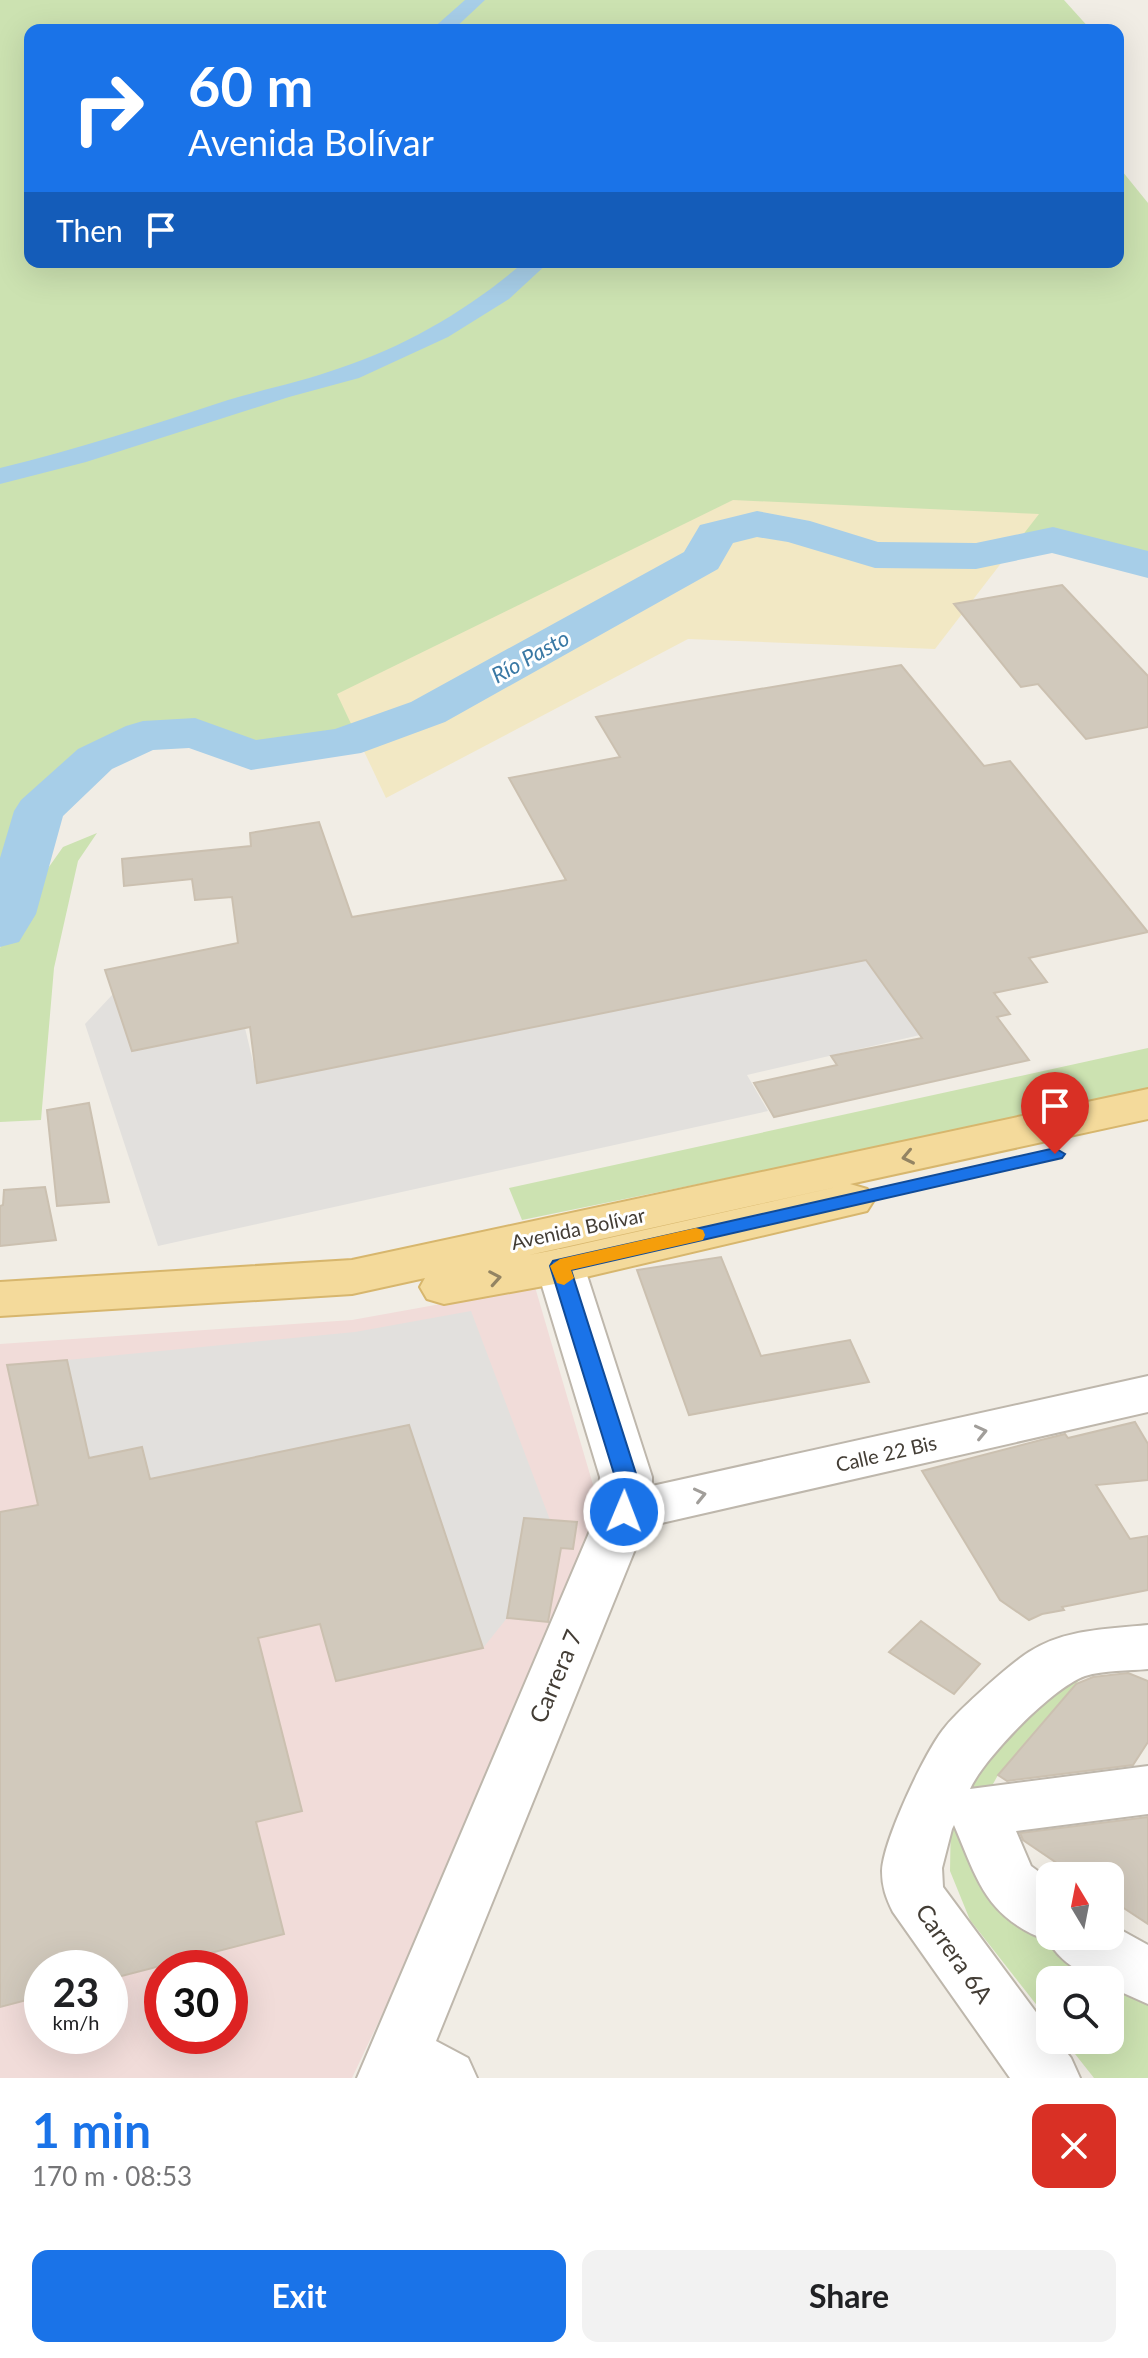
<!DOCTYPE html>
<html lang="en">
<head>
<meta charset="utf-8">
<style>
  :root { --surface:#fff; --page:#f2f2f2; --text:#202124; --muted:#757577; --accent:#1a73e8 }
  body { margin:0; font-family:Lato,sans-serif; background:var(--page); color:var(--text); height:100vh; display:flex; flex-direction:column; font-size:30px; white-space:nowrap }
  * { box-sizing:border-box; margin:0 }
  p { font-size:26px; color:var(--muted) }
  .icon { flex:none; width:44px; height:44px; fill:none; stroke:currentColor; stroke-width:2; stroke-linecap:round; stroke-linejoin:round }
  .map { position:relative; height:2078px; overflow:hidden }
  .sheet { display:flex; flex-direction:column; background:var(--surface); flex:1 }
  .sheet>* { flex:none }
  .hud { position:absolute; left:24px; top:24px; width:1100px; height:244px; border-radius:16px; box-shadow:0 8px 32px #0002; background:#1a73e8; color:#fff; overflow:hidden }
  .needle { width:52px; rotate:350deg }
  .fabs { position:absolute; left:1036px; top:1862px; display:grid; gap:16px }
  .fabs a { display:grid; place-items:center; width:88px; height:88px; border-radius:16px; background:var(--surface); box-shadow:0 8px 32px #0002; font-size:40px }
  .speed { position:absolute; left:24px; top:1950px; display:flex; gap:16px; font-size:40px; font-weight:700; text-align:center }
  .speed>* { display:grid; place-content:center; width:104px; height:104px; border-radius:50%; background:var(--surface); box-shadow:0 8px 32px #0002; line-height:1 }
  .speed small { font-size:20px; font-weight:400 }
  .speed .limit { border:12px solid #d22; background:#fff; color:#111 }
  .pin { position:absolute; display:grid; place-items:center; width:68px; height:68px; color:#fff; margin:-82px -34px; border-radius:50% 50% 50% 0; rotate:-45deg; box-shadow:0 0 8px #0007 }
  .pin .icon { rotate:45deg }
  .me { position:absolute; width:88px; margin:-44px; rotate:1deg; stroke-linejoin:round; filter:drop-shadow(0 0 6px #0008) }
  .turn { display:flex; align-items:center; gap:28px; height:168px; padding:0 32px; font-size:36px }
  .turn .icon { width:104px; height:104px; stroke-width:2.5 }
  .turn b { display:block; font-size:56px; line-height:68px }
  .then { display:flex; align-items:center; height:76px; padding:0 32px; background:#0003; gap:16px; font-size:30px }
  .round { display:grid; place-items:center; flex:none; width:84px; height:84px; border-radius:16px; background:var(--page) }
  .headline { display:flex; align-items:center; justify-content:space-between; height:136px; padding:0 32px }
  h1 { font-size:48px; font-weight:700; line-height:60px; color:var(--accent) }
  .action { display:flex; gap:16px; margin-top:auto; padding:16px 32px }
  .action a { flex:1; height:92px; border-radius:16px; background:var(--accent); color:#fff; font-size:32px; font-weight:700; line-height:92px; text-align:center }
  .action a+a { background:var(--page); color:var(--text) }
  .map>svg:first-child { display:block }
</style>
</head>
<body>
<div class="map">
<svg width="1148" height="2078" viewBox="0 0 1148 2078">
  <rect width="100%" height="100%" fill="#f1ede5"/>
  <path fill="#f1dcd9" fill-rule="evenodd" d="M535 1287 608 1536 352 2078H0V1344L352 1320ZM42 1968H110V2036H42ZM162 1968H230V2036H162Z"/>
  <path fill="#cce2b1" d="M0 0H1064L1091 30H30V262H1118V166L1148 203V565L1053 540 976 556 428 712 344 743 258 749 208 728 142 732 85 750 27 797 0 916Z
    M97 833 78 861 54 968 41 1120 0 1122V948L27 898 63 847Z
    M1148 1048V1092L522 1220 509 1188Z
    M1080 1662H1095L998 1775 978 1811 1050 1936 1148 1998V2078H1094L1064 2040H1110V1980H1050V2022L970 1920 950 1871 951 1816 980 1765Z"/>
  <path fill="#f2e8c4" d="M733 500 1039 514 935 649 688 639 386 798 337 694Z"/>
  <path fill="#e2e0dd" d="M867 960 920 1035 747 1075 768 1111 158 1246 85 1024 113 994 132 1051 245 1028 258 1083Z
    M471 1311 550 1520 524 1518 507 1618 483 1648 409 1425 150 1479 142 1448 89 1458 67 1360 355 1332Z"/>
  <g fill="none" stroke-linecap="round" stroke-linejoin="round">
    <path fill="#a7cee8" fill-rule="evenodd" d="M465 0H485L453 30H431Z
      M524 262H549L509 299 448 337 359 378 289 397 86 462 0 484V468C77 449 153 425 228 400 265 389 304 381 340 368 407 346 471 308 524 262Z"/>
    <path fill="#a7cee8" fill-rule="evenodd" d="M757 511 810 521 878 542 976 543 1053 527 1148 551V578L1052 553 976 569 875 568 788 542 757 537 733 543 718 569 445 722 361 753 251 770 189 748 153 750 112 769 63 816 36 914 19 942 0 947V858L14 811 21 800 78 749 126 726 143 721 195 718 256 740 335 729 411 702 684 552 700 525Z"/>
  </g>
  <path fill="#d1c9bc" stroke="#cbc0b0" stroke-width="2" d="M1062 585 1148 676V727L1086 739 1038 684 1021 687 954 604Z
    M901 665 984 766 1010 761 1148 932 1029 958 1047 982 994 993 1010 1014 997 1017 1029 1060 774 1117 754 1083 837 1065 831 1056 922 1038 866 960 257 1083 250 1027 132 1051 105 970 238 943 232 897 195 900 192 879 124 886 122 859 251 846 250 833 319 822 352 917 566 880 509 778 620 757 596 717Z
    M89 1103 109 1202 57 1206 47 1110Z
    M45 1187 56 1240 0 1246V1206L3 1205 4 1190Z
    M721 1257 761 1356 850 1340 869 1382 689 1415 637 1270Z
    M67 1360 89 1458 142 1447 150 1479 409 1425 483 1648 336 1681 320 1624 258 1638 302 1811 256 1822 284 1934 110 1979V1968H42V1996L0 2007V1512L38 1505 7 1365Z
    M1135 1422 1148 1444V1480L1096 1485 1130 1539 1148 1536V1590L1062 1607 1064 1610 1042 1614 1029 1620 1000 1600 922 1471 1041 1440 1065 1434 1068 1438Z
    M524 1518 577 1522 573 1549 561 1548 548 1622 507 1618Z
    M921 1621 980 1664 954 1694 889 1652Z
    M1128 1673 1148 1681V1742L1133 1765 1007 1781 998 1775 1076 1684 1093 1677Z
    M1148 1817V1924L1110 1899V1876H1076L1023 1840 1020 1833Z"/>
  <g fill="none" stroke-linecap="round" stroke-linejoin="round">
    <g stroke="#beb7ac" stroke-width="4">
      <path id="minor" d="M560 1249 577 1254 584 1266 652 1477V1486L1148 1376V1412L644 1527 436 2041 468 2058 477 2078H357L598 1512 600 1477 536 1266 543 1254Z
        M1148 1625V1669C1128 1671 1104 1670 1085 1676 1053 1687 984 1758 970 1789L1148 1766V1814L1016 1831 1031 1866 1050 1880V1936H1110V1924L1148 1945V2004L1110 1987V1980C1088 1980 1058 1961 1049 1941 986 1918 978 1881 954 1825L952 1829 942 1868 943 1887 1050 2031V2040H1057L1071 2058 1080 2078H1010L893 1912C886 1898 882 1887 882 1871 883 1841 926 1749 946 1726 961 1708 1010 1664 1029 1652 1064 1629 1108 1629 1148 1625Z"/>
    </g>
    <g stroke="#d7b66d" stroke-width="4">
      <path id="major" d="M1148 1089V1119L850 1184 867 1189 874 1200 867 1211 560 1283 444 1304 427 1299 420 1287 425 1278 352 1294 0 1316V1282L352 1260ZM841 1186 560 1249 529 1255Z"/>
    </g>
    <use href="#minor" fill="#fff" fill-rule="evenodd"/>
    <use href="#major" fill="#f4da9b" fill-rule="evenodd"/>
  </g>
  <defs><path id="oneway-chevron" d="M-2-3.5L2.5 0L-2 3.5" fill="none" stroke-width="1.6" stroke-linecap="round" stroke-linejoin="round" transform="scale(2)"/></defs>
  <g stroke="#938463">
    <use href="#oneway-chevron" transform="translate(908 1157) rotate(168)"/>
    <use href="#oneway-chevron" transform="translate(495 1278) rotate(-10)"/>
  </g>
  <g stroke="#a19e9a">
    <use href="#oneway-chevron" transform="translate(981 1432) rotate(-13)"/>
    <use href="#oneway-chevron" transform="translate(700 1495) rotate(-13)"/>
  </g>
  <path fill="#1a73e8" stroke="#114b97" stroke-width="2" d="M1055 1148 1065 1154 1062 1158 571 1270 637 1477 635 1512 632 1518 624 1520 616 1518 613 1512 615 1477 550 1266 553 1261Z"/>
  <path fill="#f59e0b" d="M696 1228 703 1230 705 1235 703 1240 571 1270 574 1278 564 1285 557 1283 550 1266 560 1259Z"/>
  <g text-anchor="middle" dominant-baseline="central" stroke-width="6" stroke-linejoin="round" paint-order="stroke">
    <g font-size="20" fill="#433d35" stroke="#fff">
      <text transform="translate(578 1228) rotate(-12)">Avenida Bolívar</text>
      <text transform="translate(886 1453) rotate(-13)">Calle 22 Bis</text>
    </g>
    <g font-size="22" font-style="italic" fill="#3978a4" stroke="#fff">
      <text transform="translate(530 656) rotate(-29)">Río Pasto</text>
    </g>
    <g font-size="24" fill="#433d35" stroke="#fff">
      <text transform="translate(555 1676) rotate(-67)">Carrera 7</text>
      <text transform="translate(955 1953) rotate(55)">Carrera 6A</text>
    </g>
  </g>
</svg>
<div class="fabs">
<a><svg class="needle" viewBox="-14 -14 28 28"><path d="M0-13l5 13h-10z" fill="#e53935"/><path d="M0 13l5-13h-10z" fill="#757577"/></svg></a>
<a><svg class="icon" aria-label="search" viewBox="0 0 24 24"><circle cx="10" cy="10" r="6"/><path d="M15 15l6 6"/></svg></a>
</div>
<div class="speed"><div>23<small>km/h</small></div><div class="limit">30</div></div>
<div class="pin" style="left:1055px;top:1154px;background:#d93025"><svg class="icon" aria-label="arrive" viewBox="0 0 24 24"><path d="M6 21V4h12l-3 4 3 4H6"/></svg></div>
<svg class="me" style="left:624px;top:1512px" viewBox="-20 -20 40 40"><circle r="17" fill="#1a73e8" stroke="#fff" stroke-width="3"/><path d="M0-11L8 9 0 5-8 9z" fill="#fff"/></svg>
<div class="hud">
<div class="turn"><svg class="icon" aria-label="right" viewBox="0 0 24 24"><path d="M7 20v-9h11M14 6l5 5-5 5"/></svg><div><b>60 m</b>Avenida Bolívar</div></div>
<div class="then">Then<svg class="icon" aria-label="arrive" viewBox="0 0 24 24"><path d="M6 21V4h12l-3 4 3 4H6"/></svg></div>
</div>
</div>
<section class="sheet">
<div class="headline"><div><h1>1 min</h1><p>170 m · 08:53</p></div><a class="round" style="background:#d93025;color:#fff"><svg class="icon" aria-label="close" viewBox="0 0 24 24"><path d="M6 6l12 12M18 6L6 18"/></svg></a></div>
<div class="action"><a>Exit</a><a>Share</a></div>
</section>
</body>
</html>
